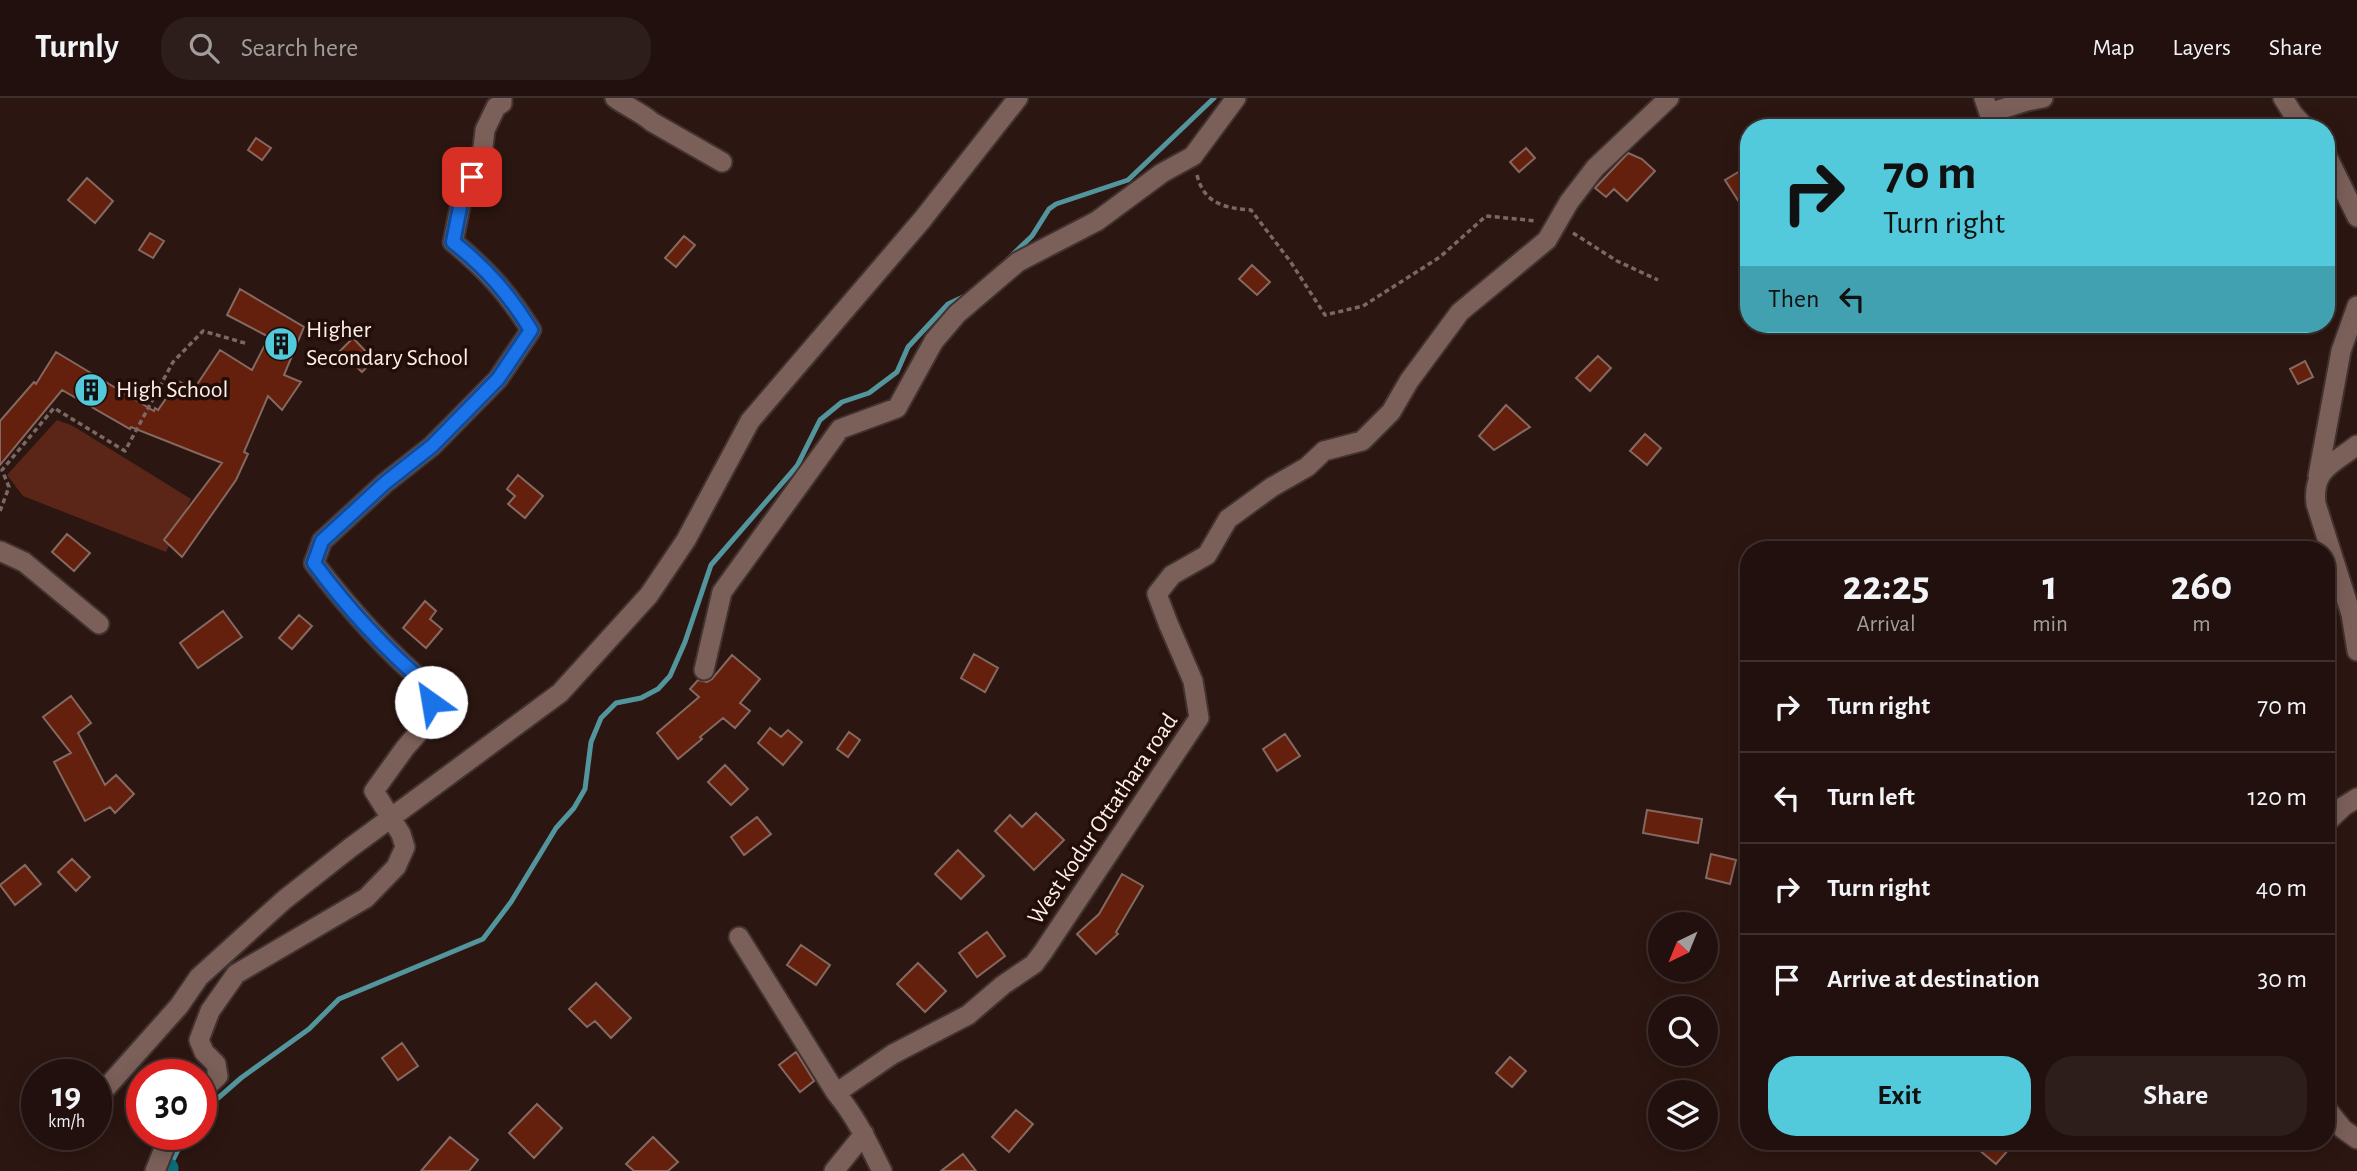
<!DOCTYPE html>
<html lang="en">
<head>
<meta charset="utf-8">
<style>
  :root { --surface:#21100d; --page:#2d1e1b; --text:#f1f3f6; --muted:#a29d9d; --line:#3e302e; --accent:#53cadc }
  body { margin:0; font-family:"Alegreya Sans",sans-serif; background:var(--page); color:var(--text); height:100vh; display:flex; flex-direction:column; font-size:26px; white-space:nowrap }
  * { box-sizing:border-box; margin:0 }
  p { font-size:23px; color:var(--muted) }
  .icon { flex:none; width:38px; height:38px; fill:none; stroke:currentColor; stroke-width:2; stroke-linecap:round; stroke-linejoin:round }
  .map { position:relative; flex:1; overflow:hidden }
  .details { position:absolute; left:1740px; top:443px; width:595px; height:609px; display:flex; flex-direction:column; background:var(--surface); border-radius:28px; box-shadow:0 4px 18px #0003,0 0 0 2px var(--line) }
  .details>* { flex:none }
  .banner { position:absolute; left:1740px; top:21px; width:595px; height:214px; border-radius:28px; box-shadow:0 4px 18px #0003,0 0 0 2px var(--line); background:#53cadc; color:#111; overflow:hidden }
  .needle { width:46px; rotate:223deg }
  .buttons { position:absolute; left:1648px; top:814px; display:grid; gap:14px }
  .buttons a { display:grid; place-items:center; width:70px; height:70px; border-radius:50%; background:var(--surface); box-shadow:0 4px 18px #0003,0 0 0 2px var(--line); font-size:35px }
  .speed { position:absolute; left:21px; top:961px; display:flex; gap:14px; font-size:35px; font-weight:700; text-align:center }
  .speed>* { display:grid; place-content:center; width:91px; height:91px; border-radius:50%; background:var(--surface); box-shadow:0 4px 18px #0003,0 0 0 2px var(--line); line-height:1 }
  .speed small { font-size:18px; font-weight:400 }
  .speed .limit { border:10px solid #d22; background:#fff; color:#111 }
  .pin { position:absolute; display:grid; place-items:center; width:60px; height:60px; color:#fff; margin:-30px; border-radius:14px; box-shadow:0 4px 10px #0006 }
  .me { position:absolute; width:77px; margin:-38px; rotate:328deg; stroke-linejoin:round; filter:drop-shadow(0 0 5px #0008) }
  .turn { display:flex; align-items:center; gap:24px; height:147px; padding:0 28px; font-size:32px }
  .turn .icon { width:91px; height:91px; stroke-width:2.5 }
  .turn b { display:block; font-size:49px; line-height:60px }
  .then { display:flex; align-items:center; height:66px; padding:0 28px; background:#0003; gap:14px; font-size:26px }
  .eta { display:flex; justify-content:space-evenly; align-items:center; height:119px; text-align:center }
  .eta b { font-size:42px; font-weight:600; line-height:49px }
  .button { display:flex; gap:14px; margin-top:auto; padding:14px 28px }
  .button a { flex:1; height:80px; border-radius:28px; background:var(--accent); color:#111; font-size:28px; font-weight:600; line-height:80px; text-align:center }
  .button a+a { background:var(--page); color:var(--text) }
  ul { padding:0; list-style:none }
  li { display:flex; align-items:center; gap:21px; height:91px; padding:0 28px; border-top:2px solid var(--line) }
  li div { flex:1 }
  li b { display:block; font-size:26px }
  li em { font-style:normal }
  header { display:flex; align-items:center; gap:42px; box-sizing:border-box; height:98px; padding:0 35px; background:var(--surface); border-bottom:2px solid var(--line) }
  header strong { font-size:33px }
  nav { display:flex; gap:38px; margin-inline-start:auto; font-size:24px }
  .search { width:490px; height:63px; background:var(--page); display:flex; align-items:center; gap:18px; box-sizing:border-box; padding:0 24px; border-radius:28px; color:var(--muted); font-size:26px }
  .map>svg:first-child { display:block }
</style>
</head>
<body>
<header>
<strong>Turnly</strong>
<div class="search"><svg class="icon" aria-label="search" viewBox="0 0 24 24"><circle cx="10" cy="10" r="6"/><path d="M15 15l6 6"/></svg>Search here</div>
<nav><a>Map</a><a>Layers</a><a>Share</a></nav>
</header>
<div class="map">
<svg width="2357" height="1073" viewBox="0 0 2357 1073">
  <rect width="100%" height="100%" fill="#2c1611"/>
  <path fill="#5b2618" d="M57 322 73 328 191 401 166 454 23 398 7 377Z"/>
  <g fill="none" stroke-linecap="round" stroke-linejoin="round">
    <path stroke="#52959c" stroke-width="5" d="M1008 161 1032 138 1049 111 1056 106 1128 82 1214 0
      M201 1015 241 980 309 931 339 901 483 841 511 804 556 730 574 710 585 691 591 644 601 620 616 605 641 600 658 591 670 578 685 544 711 467 797 368 820 322 842 304 869 295 897 274 908 249 948 206 963 199
      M169 1070 186 1036"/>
    <path stroke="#096e7a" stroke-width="19" d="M168 1073 169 1070"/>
  </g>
  <path fill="#65200d" stroke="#846961" stroke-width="2" d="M256 40 271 50 262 62 248 52Z
    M1526 50 1535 60 1519 74 1510 64Z
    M1628 55 1642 61 1655 73 1627 103 1614 91 1606 99 1595 90Z
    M1742 72 1748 83V118L1725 82Z
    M87 80 113 103 95 125 68 102Z
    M150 135 164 143 153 160 139 152Z
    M684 138 695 147 676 169 665 160Z
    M1252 167 1270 184 1257 197 1239 181Z
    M240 191 304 229 284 277 301 284 282 312 268 298 244 354 248 356 236 382 182 459 164 442 222 365 131 329 130 331 62 292 0 367V323L34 284 36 286 56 254 154 313 155 310 158 312 178 283 194 291 220 252 252 272 269 239 227 217Z
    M353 240 374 262 362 274 340 253Z
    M1598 258 1611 270 1590 293 1576 280Z
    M2305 263 2313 279 2298 286 2290 271Z
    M1506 307 1530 329 1494 352 1479 338Z
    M1645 336 1661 350 1647 367 1630 353Z
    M518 377 543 398 525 420 508 406 515 398 507 391Z
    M67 436 90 455 74 473 52 454Z
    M425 503 436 513 430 521 442 531 426 550 403 530Z
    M223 513 242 539 198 570 180 545Z
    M299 517 312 528 292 551 279 540Z
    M974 556 998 570 985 594 961 580Z
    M732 557 760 581 740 605 750 613 735 630 723 620 700 639 702 641 678 661 657 635 699 599 690 591 698 582 707 584 712 581Z
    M71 598 91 625 78 635 105 687 116 677 134 696 115 715 110 709 85 723 54 664 71 655 43 619Z
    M770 630 781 639 788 632 802 644 783 667 758 645Z
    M849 634 860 642 848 659 837 651Z
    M1285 636 1300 658 1277 673 1263 651Z
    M725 667 748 691 731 707 708 684Z
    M1647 712 1702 721 1698 745 1643 735Z
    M1036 715 1064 742 1034 772 995 733 1010 717 1022 729Z
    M757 719 771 736 744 757 731 739Z
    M958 752 984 778 961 801 935 776Z
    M1711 756 1736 762 1730 786 1706 780Z
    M72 761 90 779 76 793 58 774Z
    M25 767 41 786 15 807 0 787Z
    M1122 776 1143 788 1116 834 1118 836 1096 856 1077 836 1099 816Z
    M987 834 1005 858 977 879 959 855Z
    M801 847 830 867 816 887 787 867Z
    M918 865 946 893 925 914 897 886Z
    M596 885 631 920 611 940 595 923 587 929 569 911Z
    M402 945 418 968 398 982 382 960Z
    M796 954 814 983 800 994 779 967Z
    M1510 959 1526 973 1512 989 1496 975Z
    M537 1006 562 1030 534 1060 509 1035Z
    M1016 1012 1033 1026 1009 1054 992 1039Z
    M450 1039 478 1062 469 1073H421Z
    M653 1039 678 1064 668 1073H634L626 1066Z
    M1984 1043H2016L1996 1066 1978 1051Z
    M963 1056 976 1073H941Z"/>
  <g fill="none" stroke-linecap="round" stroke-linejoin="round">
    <g stroke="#423230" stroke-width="23">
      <path id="minor" d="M615 0C627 9 641 14 652 24L722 64
        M1984 0 1989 15 2027 3 2043 0
        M2283 0 2293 16 2306 30
        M2326 56 2357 119
        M2357 347C2332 367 2312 371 2316 406L2351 516 2357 553
        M2318 378 2341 253 2357 208
        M0 453 24 464 99 526
        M704 572 722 494 840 331 897 310 934 243 957 216 1018 164 1097 123 1162 75 1193 58 1236 0
        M2326 725 2344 708 2357 700
        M739 839 836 995
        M106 990 179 908 199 879 284 802 350 750 560 595 649 497 686 442 750 323 922 122 1018 0
        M201 994 218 978 216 966 204 954 199 942 210 913 236 876 366 800 396 769 405 749 401 736 374 693 405 650 433 618 429 589C386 552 349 511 314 465L322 443 385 385 432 348 498 281 531 232C507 194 487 172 453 144L462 99 482 58 485 32 496 9 502 5V0
        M2326 1010 2343 1031 2357 1041
        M155 1073 170 1036
        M834 1073 864 1036
        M882 1073C868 1045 856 1019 836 995L893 956 968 917 1003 887 1034 866 1043 854 1199 620 1193 583 1168 525 1157 496 1172 477 1207 457 1228 421 1272 389 1307 369 1324 353 1362 343 1391 314 1409 283 1460 214 1547 142 1569 104 1595 70 1669 0"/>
    </g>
    <path stroke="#7b6864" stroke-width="3.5" stroke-dasharray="5 3.5" stroke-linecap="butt" d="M1197 77C1204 106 1225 110 1251 112L1290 163 1325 217 1363 208 1440 159 1486 118 1537 123
      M1573 135 1617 163 1658 182
      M0 413 9 389 2 372 54 310 125 353 173 264 203 233 248 246"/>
    <use href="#minor" stroke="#7b6059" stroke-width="19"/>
  </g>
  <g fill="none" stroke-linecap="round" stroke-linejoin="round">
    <g stroke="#114b97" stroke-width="18">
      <path id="route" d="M431 604 429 589C386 552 348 511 314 465L322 443 385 385 432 348 498 281 531 232C508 195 487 171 453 144L462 99 472 79"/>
    </g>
    <use href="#route" stroke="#1a73e8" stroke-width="12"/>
  </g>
  <defs>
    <g id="building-disc" transform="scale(1.75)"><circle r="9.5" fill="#53cadc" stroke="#220d08"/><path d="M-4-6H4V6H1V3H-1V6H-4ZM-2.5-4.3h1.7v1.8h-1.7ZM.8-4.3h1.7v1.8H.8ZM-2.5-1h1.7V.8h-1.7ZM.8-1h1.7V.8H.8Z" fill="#111"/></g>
  </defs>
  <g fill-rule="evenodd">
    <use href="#building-disc" x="281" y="246"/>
    <use href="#building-disc" x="91" y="292"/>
  </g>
  <g text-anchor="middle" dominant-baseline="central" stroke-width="7" stroke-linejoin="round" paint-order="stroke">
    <g font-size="24" fill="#fdf0ec" stroke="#220d08" text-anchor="start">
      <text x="306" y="232">Higher<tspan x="306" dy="28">Secondary School</tspan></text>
      <text x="116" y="292">High School</text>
    </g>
    <g font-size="24" fill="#fdf0ec" stroke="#220d08">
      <text transform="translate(1103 721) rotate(-56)">West kodur Ottathara road</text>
    </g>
  </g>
</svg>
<div class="buttons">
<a><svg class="needle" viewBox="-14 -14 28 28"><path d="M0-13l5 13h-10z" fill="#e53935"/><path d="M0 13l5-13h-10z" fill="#a29d9d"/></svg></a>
<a><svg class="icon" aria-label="search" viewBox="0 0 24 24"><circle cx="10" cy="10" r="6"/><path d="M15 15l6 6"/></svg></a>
<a><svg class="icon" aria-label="layers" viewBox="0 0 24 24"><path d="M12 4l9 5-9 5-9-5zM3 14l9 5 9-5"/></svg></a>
</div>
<div class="speed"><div>19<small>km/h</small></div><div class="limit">30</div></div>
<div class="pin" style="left:472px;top:79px;background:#d93025"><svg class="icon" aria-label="arrive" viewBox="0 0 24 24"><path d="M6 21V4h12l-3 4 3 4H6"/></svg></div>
<svg class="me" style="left:431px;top:604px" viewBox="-20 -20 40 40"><circle r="19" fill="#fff"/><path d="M0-13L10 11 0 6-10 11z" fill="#1a73e8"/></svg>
<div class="banner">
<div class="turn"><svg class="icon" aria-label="right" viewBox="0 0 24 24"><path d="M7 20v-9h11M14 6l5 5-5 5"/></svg><div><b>70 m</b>Turn right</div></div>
<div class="then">Then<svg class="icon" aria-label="left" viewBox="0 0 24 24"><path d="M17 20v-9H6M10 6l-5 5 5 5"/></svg></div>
</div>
<section class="details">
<div class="eta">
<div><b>22:25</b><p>Arrival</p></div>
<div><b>1</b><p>min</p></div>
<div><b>260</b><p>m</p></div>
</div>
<ul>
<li><svg class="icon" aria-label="right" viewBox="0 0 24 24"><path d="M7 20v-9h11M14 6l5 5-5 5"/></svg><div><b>Turn right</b></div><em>70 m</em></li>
<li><svg class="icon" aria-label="left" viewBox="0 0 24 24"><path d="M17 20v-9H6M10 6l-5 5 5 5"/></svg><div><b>Turn left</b></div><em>120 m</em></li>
<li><svg class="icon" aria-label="right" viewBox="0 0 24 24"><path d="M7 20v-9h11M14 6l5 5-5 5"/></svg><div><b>Turn right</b></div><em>40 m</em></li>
<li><svg class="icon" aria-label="arrive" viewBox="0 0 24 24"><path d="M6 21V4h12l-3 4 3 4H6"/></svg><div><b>Arrive at destination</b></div><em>30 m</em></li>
</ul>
<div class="button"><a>Exit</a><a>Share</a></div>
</section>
</div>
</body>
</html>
